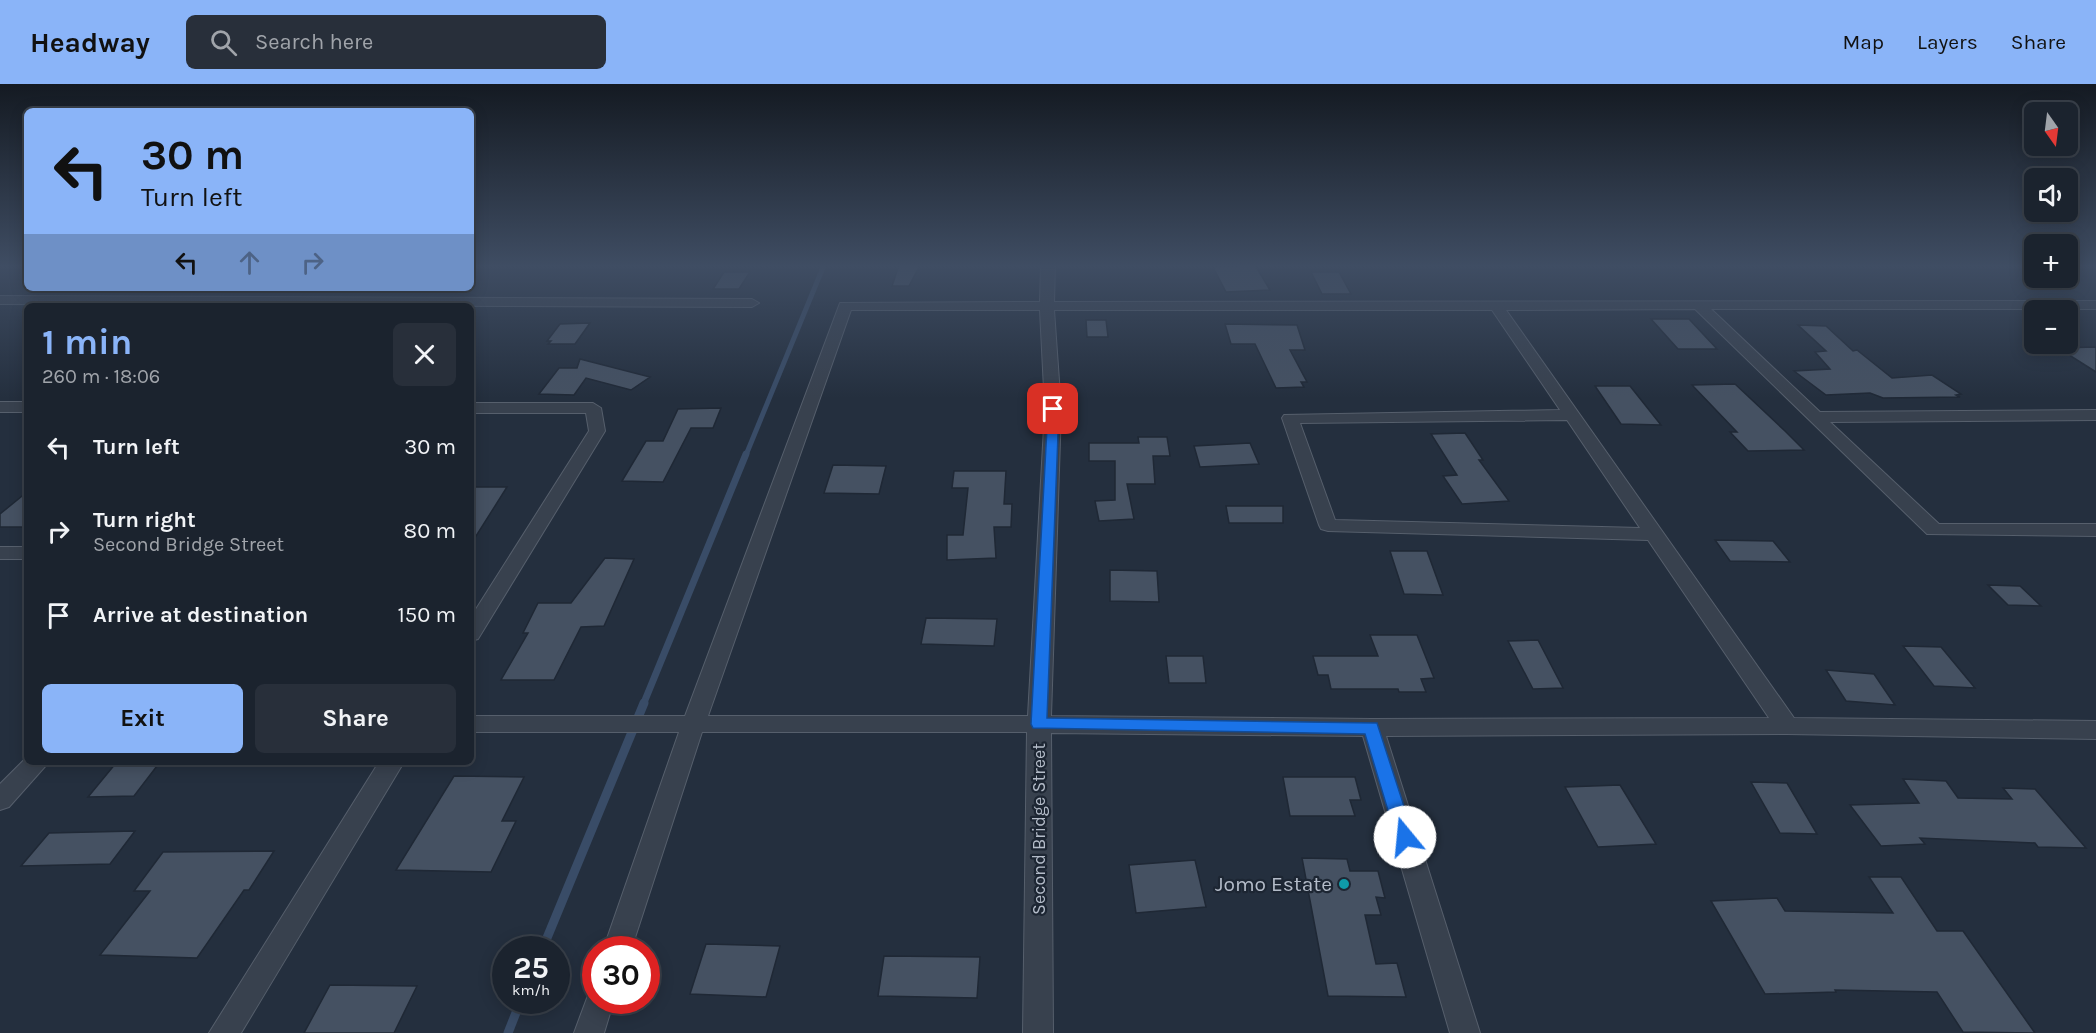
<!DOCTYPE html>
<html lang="en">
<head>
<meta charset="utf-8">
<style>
  :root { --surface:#1b232e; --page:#282f3a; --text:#f1f3f6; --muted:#a0a4aa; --line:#39404a; --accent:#8ab4f8 }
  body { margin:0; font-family:Karla,sans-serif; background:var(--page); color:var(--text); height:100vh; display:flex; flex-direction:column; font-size:22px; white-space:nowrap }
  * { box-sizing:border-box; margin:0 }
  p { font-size:20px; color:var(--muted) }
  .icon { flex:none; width:33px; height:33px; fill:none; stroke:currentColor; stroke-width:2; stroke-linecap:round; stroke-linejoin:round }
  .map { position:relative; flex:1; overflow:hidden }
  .side { position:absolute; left:24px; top:219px; width:450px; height:462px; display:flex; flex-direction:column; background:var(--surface); border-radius:9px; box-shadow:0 3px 15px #0003,0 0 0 2px var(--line) }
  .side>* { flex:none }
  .top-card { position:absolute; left:24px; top:24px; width:450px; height:183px; border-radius:9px; box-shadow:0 3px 15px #0003,0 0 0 2px var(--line); background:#8ab4f8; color:#111; overflow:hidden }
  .needle { width:39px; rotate:166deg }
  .controls { position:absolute; left:2024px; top:18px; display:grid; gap:12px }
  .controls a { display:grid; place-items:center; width:54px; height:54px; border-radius:9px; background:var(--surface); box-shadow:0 3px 15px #0003,0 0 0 2px var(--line); font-size:30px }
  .speed { position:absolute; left:492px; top:852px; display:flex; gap:12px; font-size:30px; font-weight:700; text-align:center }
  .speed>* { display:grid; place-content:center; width:78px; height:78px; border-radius:50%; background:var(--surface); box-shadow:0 3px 15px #0003,0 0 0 2px var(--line); line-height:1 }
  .speed small { font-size:15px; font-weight:400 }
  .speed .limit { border:9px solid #d22; background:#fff; color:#111 }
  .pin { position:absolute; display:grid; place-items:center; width:51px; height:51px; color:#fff; margin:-26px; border-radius:12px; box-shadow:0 3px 9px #0006 }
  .me { position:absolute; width:66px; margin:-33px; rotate:343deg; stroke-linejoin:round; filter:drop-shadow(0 0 4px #0008) }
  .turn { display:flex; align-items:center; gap:21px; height:126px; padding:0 18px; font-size:27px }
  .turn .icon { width:78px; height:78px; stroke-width:2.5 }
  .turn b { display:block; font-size:42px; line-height:51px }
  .lanes { display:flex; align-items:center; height:57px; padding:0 18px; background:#0003; justify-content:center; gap:30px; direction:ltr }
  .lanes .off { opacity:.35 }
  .round { display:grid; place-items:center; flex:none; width:63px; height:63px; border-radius:9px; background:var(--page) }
  .headline { display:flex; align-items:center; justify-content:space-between; height:102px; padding:0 18px }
  h1 { font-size:36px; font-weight:700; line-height:45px; color:var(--accent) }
  .action { display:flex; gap:12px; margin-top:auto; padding:12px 18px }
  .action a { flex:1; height:69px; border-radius:9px; background:var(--accent); color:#111; font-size:24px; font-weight:700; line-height:69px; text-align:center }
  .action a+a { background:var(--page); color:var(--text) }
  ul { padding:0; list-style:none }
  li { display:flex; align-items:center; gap:18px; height:84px; padding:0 18px }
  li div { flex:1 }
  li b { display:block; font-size:22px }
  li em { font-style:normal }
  header { display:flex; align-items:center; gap:36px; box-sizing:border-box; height:84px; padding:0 30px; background:var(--accent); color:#111 }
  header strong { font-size:28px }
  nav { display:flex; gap:33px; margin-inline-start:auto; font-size:21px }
  .search { width:420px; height:54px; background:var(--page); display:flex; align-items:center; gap:15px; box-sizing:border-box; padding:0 21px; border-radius:9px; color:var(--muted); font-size:22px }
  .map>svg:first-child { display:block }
</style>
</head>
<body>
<header>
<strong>Headway</strong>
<div class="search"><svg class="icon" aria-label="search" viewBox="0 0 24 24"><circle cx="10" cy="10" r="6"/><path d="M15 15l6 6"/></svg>Search here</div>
<nav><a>Map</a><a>Layers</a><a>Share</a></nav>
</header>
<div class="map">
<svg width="2096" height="949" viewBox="0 0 2096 949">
  <rect width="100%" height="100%" fill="#242f3e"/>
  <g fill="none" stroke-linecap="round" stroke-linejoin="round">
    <path stroke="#394c67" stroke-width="5" d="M746 371 824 181"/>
    <path stroke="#394c67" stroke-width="7" d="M643 621 746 370"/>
    <path stroke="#394c67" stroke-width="9" d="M542 866 644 619
      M508 949 521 916"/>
  </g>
  <path fill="#455162" stroke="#1f2835" stroke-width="1.5" d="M899 181H920L909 202H892Z
    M1248 181H1255L1270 206 1226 208 1213 183Z
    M724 188H750L739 205H713Z
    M1311 188H1339L1351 210H1322Z
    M1651 235H1689L1717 265H1678Z
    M1086 236H1106L1108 253H1087Z
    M590 239 575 260H548L551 257H547L560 240Z
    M1225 240 1297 241 1305 266H1290L1307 298H1301L1304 303 1276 304 1255 260H1231Z
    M1798 241 1826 242 1853 267 1857 266 1892 294 1932 291 1961 310 1956 311 1960 313 1883 314 1870 309 1826 311 1794 287 1830 285 1815 268 1826 267Z
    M2096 263V288L2058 264Z
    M580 275 650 293 631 306 586 294 574 311 539 310 559 284H577Z
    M1735 300 1785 347 1804 366 1748 367 1730 348H1737L1692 301Z
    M1595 302H1630L1661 341 1621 340Z
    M721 324 713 344H691L663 398 622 397 646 357H663L678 325Z
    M1465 349 1483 376H1479L1509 417 1462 420 1443 392 1457 391 1431 350Z
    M1138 353H1167L1170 372H1153L1155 400H1127L1134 435 1099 437 1095 417 1115 416V377H1089V359H1139Z
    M1250 359 1259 380 1200 383 1194 362Z
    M833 381 886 382 879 410 824 409Z
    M954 387H1006L1004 420H1012L1011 443H994L996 474 947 476V451H963L968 404H952Z
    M471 403H507L471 460Z
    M27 408V443H0V430Z
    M1226 422H1283V439H1229Z
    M1715 456 1773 457 1790 478 1730 477Z
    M1390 467H1427L1443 511 1404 510Z
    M605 474 634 475 604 542 581 543 554 596H501L528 549H523L538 519H571Z
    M1110 486 1157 487 1159 518 1110 517Z
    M1988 501 2020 502 2041 522 2008 521Z
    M926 534 997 535 994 562 921 560Z
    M1370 551H1417L1434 594 1421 595 1426 608H1399L1398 605H1331L1328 591H1318L1313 572H1378Z
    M1538 556 1563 604 1533 605 1508 557Z
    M1903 562 1941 563 1975 604 1934 602Z
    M1166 572H1203L1206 599H1169Z
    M1826 586 1874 590 1895 621 1846 617Z
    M160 678 134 712 88 713 116 679Z
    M454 692 524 693 502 737H516L491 788 396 786Z
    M1283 693H1355L1361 716H1350L1355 732H1290Z
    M1903 695 1946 697 1958 714 2012 715 2003 704 2035 705 2086 764 2038 763 2035 759 1920 754 1925 760 1881 762 1850 721 1919 719Z
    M1751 698 1787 699 1817 750 1780 749Z
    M1620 701 1656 760 1598 763 1565 703Z
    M135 747 110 780 21 782 49 749Z
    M274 767 249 806H244L197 874 100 871 150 807H134L163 768Z
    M1302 774 1347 775 1350 787H1378L1385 814 1376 813 1381 831H1365L1376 880 1397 879 1406 913 1328 912Z
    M1195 776 1206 823 1136 829 1129 781Z
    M1869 793H1901L1937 847H1963L2035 949 1963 948 1937 908 1835 906 1836 908 1765 910 1711 817 1777 814 1785 827 1893 829Z
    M706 860 780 862 766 913 690 910Z
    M884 872 980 873 977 914 878 912Z
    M330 901 417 902 394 949H304Z"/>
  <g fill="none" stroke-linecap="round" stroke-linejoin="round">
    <g stroke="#565f6c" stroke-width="2">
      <path id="street" d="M1041 181H1055L1054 218 2096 217V225H1711L1820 328 2096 326V336L1830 338 1939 440H2096V452L1927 450 1695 225 1506 226 1794 634 2096 637V655L1787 650 1386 652 1480 949H1450L1363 652 1051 649 1053 949H1023L1027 648H702L631 866H603L679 648H471V632H685L840 219 1040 218ZM851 226H1040L1045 325 1028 632H708ZM1054 226H1492L1560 326 1284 331 1282 334 1319 441 1321 445 1328 447 1648 456 1769 634 1372 635 1051 632 1061 325ZM1567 336 1640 444 1335 436 1300 339Z
        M0 212 752 215 759 219 752 223 0 220Z
        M0 318H27V328H0Z
        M471 319H593L601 324 605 347 478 555 471 557V533L589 347 586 329H471Z
        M0 463H27V475H0Z
        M27 673V678H49L9 723 0 726V700Z
        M379 678H404L241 949H209Z
        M596 904V916H614L604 949H574L590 906Z"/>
    </g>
    <use href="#street" fill="#38414e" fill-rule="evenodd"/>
  </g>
  <linearGradient id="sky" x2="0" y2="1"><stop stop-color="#141a22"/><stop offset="0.58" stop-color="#3f4d63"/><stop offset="1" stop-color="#3f4d63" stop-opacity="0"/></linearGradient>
  <rect width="2096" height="314" fill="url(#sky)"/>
  <path fill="#1a73e8" stroke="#114b97" stroke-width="1.5" d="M1053 321 1059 325 1047 634 1377 639 1414 753 1411 758 1405 760 1399 758 1396 753 1365 650 1033 644 1031 640 1048 325Z"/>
  <circle fill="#0f9aa8" stroke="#1d2633" stroke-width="2" cx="1344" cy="800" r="6"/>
  <g text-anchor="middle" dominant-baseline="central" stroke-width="4.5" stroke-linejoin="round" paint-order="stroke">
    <g font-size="18" fill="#b4bcc9" stroke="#1d2633">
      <text transform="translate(1039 745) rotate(-90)">Second Bridge Street</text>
    </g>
    <g font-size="21" fill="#b4bcc9" stroke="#1d2633" text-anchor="end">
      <text x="1332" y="800">Jomo Estate</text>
    </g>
  </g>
</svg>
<div class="controls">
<a><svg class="needle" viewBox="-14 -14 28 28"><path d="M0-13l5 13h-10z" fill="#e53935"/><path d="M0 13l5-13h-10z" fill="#a0a4aa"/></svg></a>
<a><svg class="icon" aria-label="sound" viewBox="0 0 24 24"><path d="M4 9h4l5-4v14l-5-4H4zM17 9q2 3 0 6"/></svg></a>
<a>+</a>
<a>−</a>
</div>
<div class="speed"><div>25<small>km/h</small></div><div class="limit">30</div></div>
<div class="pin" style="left:1053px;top:325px;background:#d93025"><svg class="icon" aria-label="arrive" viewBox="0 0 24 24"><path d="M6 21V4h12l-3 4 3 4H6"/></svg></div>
<svg class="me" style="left:1405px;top:753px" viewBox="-20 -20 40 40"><circle r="19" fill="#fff"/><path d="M0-13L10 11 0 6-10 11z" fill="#1a73e8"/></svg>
<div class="top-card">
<div class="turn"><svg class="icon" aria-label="left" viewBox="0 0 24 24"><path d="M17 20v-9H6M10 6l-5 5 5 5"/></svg><div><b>30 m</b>Turn left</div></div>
<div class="lanes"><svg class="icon" aria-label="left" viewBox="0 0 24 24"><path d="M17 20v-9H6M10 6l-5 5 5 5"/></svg><svg class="icon off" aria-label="ahead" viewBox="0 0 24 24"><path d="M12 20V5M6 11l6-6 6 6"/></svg><svg class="icon off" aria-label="right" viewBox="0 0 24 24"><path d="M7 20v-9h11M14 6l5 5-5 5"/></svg></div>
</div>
<section class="side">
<div class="headline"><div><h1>1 min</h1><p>260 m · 18:06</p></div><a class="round"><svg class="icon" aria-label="close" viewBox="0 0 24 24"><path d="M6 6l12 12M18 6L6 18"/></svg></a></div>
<ul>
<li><svg class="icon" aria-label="left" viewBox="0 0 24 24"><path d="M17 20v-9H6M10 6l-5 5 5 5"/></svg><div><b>Turn left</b></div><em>30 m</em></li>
<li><svg class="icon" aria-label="right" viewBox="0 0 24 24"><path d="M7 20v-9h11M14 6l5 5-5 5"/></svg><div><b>Turn right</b><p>Second Bridge Street</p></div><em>80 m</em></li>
<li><svg class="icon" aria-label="arrive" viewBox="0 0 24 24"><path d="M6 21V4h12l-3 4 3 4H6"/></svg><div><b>Arrive at destination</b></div><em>150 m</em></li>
</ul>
<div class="action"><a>Exit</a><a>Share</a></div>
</section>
</div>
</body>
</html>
